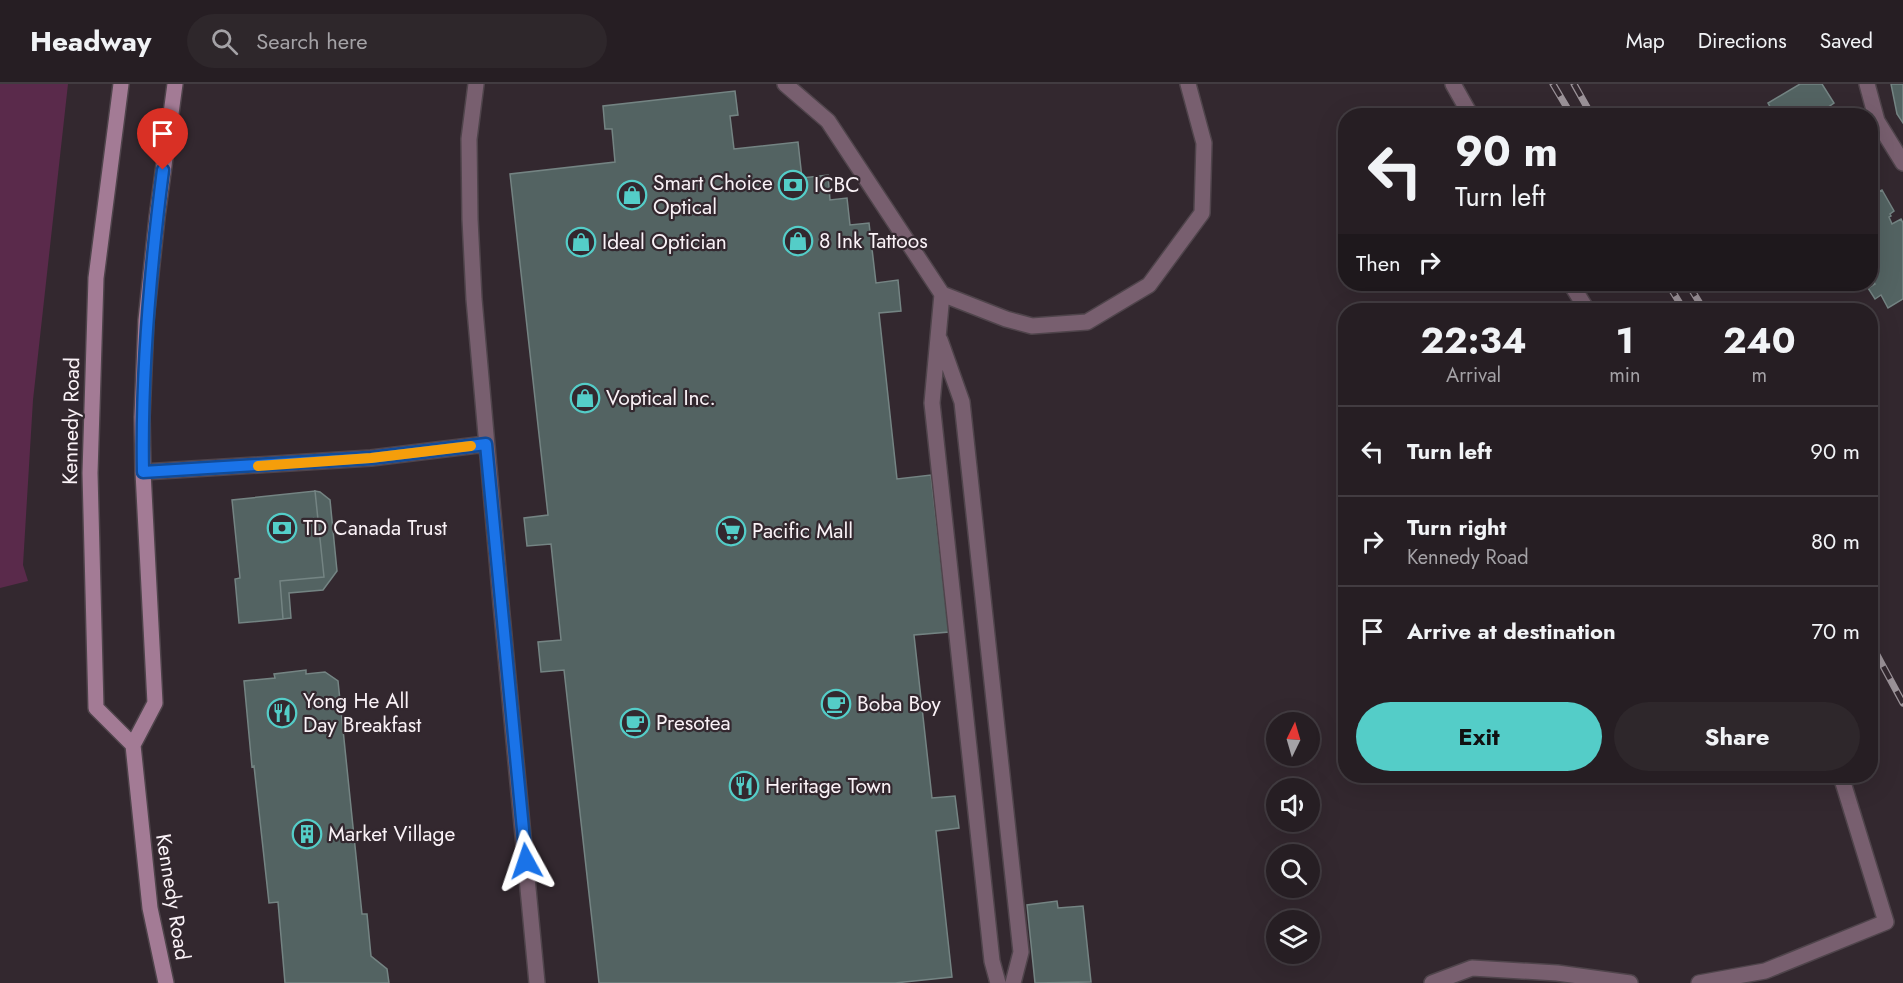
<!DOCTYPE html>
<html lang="en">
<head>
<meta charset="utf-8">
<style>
  :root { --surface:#261e23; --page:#2e272b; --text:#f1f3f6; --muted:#a4a2a6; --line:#423c41; --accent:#54cdc8 }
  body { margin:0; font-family:Jost,sans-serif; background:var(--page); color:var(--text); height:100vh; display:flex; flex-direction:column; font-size:22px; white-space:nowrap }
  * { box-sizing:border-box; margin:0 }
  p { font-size:20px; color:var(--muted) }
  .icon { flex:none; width:33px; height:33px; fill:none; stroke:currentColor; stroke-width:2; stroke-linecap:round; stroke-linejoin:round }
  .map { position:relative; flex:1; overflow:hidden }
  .sheet { position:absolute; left:1338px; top:219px; width:540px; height:480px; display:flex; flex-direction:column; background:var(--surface); border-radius:24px; box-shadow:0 6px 24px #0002,0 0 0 2px var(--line) }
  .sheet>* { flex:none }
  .banner { position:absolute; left:1338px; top:24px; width:540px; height:183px; border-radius:24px; box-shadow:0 6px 24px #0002,0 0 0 2px var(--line); background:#261e23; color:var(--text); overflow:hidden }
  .needle { width:39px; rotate:5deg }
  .tools { position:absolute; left:1266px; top:628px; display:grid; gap:12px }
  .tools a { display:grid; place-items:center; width:54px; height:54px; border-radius:50%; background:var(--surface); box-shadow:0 6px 24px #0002,0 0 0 2px var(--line); font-size:30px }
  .pin { position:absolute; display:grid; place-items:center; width:51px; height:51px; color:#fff; margin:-62px -26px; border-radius:50% 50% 50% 0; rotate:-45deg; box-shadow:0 0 6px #0007 }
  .pin .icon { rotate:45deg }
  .me { position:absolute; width:66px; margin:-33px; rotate:355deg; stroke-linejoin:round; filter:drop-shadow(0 0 4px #0008) }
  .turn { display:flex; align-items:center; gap:21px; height:126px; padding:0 18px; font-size:27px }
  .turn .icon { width:78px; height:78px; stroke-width:2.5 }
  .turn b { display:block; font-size:42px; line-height:51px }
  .then { display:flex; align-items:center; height:57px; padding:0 18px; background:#0003; gap:12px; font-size:22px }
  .eta { display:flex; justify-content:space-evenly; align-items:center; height:102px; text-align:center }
  .eta b { font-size:36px; font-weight:700; line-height:42px }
  .button { display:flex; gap:12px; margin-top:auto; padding:12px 18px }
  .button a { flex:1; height:69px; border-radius:36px; background:var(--accent); color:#111; font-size:24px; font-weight:700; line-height:69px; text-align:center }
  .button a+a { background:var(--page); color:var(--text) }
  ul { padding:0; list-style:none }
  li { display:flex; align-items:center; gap:18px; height:90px; padding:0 18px; border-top:2px solid var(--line) }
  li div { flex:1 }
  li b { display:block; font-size:22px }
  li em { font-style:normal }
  header { display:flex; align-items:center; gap:36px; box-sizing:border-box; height:84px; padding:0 30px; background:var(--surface); border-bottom:2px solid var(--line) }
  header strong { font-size:28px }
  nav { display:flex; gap:33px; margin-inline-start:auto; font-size:21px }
  .search { width:420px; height:54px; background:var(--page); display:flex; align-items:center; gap:15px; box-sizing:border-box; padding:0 21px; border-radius:33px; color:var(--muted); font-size:22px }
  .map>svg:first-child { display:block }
</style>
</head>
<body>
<header>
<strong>Headway</strong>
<div class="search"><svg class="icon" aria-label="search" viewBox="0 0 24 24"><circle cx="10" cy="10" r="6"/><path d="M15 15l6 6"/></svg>Search here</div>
<nav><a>Map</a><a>Directions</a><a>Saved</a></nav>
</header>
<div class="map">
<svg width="1903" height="899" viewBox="0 0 1903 899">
  <rect width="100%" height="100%" fill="#33282f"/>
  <path fill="#5a2a4b" d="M0 0H68L33 316 23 481 28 497 0 504Z"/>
  <path fill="#536362" stroke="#748483" stroke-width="1.5" d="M1800 0H1822L1834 19 1827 24 1831 31 1838 27 1841 32H1775L1768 19Z
    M1891 0H1903V39L1897 30Z
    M735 7 738 31 730 32 734 65 798 58 802 94 828 91 830 116 847 114 850 141 869 139 876 199 898 196 901 227 879 229 897 395 931 391 949 548 914 551 932 714 955 712 959 744 936 747 952 893 895 899H599L564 586 541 588 538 558 561 556 551 460 527 462 524 434 548 431 510 90 615 78 612 45H605L603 22Z
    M1872 85 1878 96 1872 99 1873 101 1870 103V86Z
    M1870 103 1874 110 1882 106 1894 127 1890 130 1891 132 1889 133 1892 140 1901 135 1903 139V215L1888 224 1881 211 1875 215 1868 204 1875 200 1870 193Z
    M315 407 324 493 280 497 283 535 239 539 235 495 240 494 232 416Z
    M315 407 320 408 330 416 337 487 323 506 289 509 291 534 283 535 280 497 324 493Z
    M306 586V590L325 588 338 597 362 830H367L371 872 387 885 389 899H285L278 818 269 819 254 682 252 683 244 597 275 594 274 590Z
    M1057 817 1058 824 1083 822 1091 898 1035 899 1027 821Z"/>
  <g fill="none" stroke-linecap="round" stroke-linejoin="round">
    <g stroke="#4f444b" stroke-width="18">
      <path id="service" d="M476 0 469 55 470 135 474 215 501 520 537 899
        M785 0 828 37 942 210 932 319 992 877 998 899
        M1453 0 1471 32
        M1571 200 1587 226
        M942 210 1006 235 1032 242 1087 238 1149 201 1202 129 1204 59 1188 0
        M940 256 962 318 1021 868 1013 899
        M143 388 371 374 486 360
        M1432 899 1472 884 1557 889 1630 899
        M1699 899 1765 887 1886 838 1841 692"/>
    </g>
    <g stroke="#4f444b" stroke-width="18">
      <path id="minor" d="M1867 0 1877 37 1903 79"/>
    </g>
    <g stroke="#4f444b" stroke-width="18">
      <path id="secondary" d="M121 0 96 194 90 389 96 624 133 661
        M166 899 150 824 133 661 155 619 143 388 142 333 146 236 157 133 175 0"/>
    </g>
    <use href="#service" stroke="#785f6f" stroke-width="15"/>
    <use href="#minor" stroke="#785f6f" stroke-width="15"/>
    <use href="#secondary" stroke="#a37b95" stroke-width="15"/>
    <g stroke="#9c9399" stroke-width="7">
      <path id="rail" d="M1553 0 1572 32
        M1574 0 1592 32
        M1668 200 1684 226
        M1688 200 1704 226
        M1870 558 1903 619"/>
    </g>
    <use href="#rail" stroke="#33282f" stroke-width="4.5" stroke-dasharray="14" stroke-linecap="butt"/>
  </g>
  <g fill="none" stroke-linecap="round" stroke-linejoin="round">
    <g stroke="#114b97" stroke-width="15">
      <path id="route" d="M163 86C150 187 141 287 143 388L371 374 486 360 526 777"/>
    </g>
    <use href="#route" stroke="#1a73e8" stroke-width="10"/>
    <path stroke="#f59e0b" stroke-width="10" d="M258 382 371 374 471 362"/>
  </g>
  <defs>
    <g id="bank-ring" transform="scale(1.5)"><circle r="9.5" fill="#33282f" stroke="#54cdc8" stroke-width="1.5"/><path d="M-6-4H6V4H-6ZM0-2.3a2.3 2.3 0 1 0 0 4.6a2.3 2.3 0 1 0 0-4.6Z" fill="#54cdc8"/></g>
    <g id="shop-ring" transform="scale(1.5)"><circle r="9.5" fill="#33282f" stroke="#54cdc8" stroke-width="1.5"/><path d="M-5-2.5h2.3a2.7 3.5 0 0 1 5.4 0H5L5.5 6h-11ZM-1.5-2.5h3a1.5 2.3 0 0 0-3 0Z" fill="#54cdc8"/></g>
    <g id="supermarket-ring" transform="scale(1.5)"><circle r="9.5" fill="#33282f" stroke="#54cdc8" stroke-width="1.5"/><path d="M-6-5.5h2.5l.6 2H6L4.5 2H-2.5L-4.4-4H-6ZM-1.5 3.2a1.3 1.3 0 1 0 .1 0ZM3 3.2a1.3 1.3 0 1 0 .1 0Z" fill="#54cdc8"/></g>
    <g id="cafe-ring" transform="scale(1.5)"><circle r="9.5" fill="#33282f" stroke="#54cdc8" stroke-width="1.5"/><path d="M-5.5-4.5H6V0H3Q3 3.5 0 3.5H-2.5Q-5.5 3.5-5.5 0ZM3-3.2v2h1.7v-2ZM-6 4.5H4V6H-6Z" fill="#54cdc8"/></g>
    <g id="restaurant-ring" transform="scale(1.5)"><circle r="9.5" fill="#33282f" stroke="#54cdc8" stroke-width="1.5"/><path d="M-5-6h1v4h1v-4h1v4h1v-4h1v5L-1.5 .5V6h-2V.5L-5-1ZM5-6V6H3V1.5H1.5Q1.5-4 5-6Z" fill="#54cdc8"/></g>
    <g id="building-ring" transform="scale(1.5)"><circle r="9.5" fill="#33282f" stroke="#54cdc8" stroke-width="1.5"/><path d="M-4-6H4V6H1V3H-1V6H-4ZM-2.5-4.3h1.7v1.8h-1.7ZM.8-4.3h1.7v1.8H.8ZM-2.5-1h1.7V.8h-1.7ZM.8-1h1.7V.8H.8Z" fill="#54cdc8"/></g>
  </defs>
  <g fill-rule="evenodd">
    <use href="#bank-ring" x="793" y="101"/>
    <use href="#shop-ring" x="632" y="111"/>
    <use href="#shop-ring" x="798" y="157"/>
    <use href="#shop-ring" x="581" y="158"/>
    <use href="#shop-ring" x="585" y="314"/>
    <use href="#bank-ring" x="282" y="444"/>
    <use href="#supermarket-ring" x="731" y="447"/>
    <use href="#cafe-ring" x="836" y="620"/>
    <use href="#restaurant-ring" x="282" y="629"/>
    <use href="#cafe-ring" x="635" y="639"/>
    <use href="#restaurant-ring" x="744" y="702"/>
    <use href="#building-ring" x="307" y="750"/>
  </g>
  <g text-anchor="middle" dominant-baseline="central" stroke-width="4.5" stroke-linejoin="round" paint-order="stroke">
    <g font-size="21" fill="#faf2f7" stroke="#33282f" text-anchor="start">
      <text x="653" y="99">Smart Choice<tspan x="653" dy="24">Optical</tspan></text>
      <text x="814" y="101">ICBC</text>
      <text x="819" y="157">8 Ink Tattoos</text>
      <text x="602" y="158">Ideal Optician</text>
      <text x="606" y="314">Voptical Inc.</text>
      <text x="303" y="444">TD Canada Trust</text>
      <text x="752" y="447">Pacific Mall</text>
      <text x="303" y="617">Yong He All<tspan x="303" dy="24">Day Breakfast</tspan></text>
      <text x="857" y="620">Boba Boy</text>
      <text x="656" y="639">Presotea</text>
      <text x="765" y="702">Heritage Town</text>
      <text x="328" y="750">Market Village</text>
    </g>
    <g font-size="21" fill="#faf2f7" stroke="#33282f">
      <text transform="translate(71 337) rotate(-89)">Kennedy Road</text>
      <text transform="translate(173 813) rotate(81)">Kennedy Road</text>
    </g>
  </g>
</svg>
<div class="tools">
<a><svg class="needle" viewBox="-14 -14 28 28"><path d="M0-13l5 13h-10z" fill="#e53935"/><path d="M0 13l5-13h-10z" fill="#a4a2a6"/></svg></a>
<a><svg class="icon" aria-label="sound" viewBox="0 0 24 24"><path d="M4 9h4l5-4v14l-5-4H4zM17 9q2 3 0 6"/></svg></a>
<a><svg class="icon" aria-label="search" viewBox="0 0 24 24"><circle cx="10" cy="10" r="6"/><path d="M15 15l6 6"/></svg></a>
<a><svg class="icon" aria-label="layers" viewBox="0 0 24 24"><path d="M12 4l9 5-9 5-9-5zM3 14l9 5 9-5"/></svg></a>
</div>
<div class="pin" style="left:163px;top:86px;background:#d93025"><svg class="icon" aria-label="arrive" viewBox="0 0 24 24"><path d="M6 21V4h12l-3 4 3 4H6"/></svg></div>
<svg class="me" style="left:526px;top:777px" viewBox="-20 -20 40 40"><path d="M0-17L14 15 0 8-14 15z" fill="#1a73e8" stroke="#fff" stroke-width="4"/></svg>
<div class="banner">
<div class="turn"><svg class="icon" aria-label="left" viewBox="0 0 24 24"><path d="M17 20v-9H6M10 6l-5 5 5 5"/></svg><div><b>90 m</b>Turn left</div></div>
<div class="then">Then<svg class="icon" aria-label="right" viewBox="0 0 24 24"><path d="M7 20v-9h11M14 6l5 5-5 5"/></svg></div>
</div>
<section class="sheet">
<div class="eta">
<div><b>22:34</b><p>Arrival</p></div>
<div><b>1</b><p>min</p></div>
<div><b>240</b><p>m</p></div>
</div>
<ul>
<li><svg class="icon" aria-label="left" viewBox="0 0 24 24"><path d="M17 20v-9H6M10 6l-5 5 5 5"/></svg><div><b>Turn left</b></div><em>90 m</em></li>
<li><svg class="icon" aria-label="right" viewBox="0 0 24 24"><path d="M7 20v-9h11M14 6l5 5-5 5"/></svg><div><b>Turn right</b><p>Kennedy Road</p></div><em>80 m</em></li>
<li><svg class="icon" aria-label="arrive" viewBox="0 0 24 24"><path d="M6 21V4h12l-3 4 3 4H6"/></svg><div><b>Arrive at destination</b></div><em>70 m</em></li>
</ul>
<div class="button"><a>Exit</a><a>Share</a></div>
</section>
</div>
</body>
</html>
